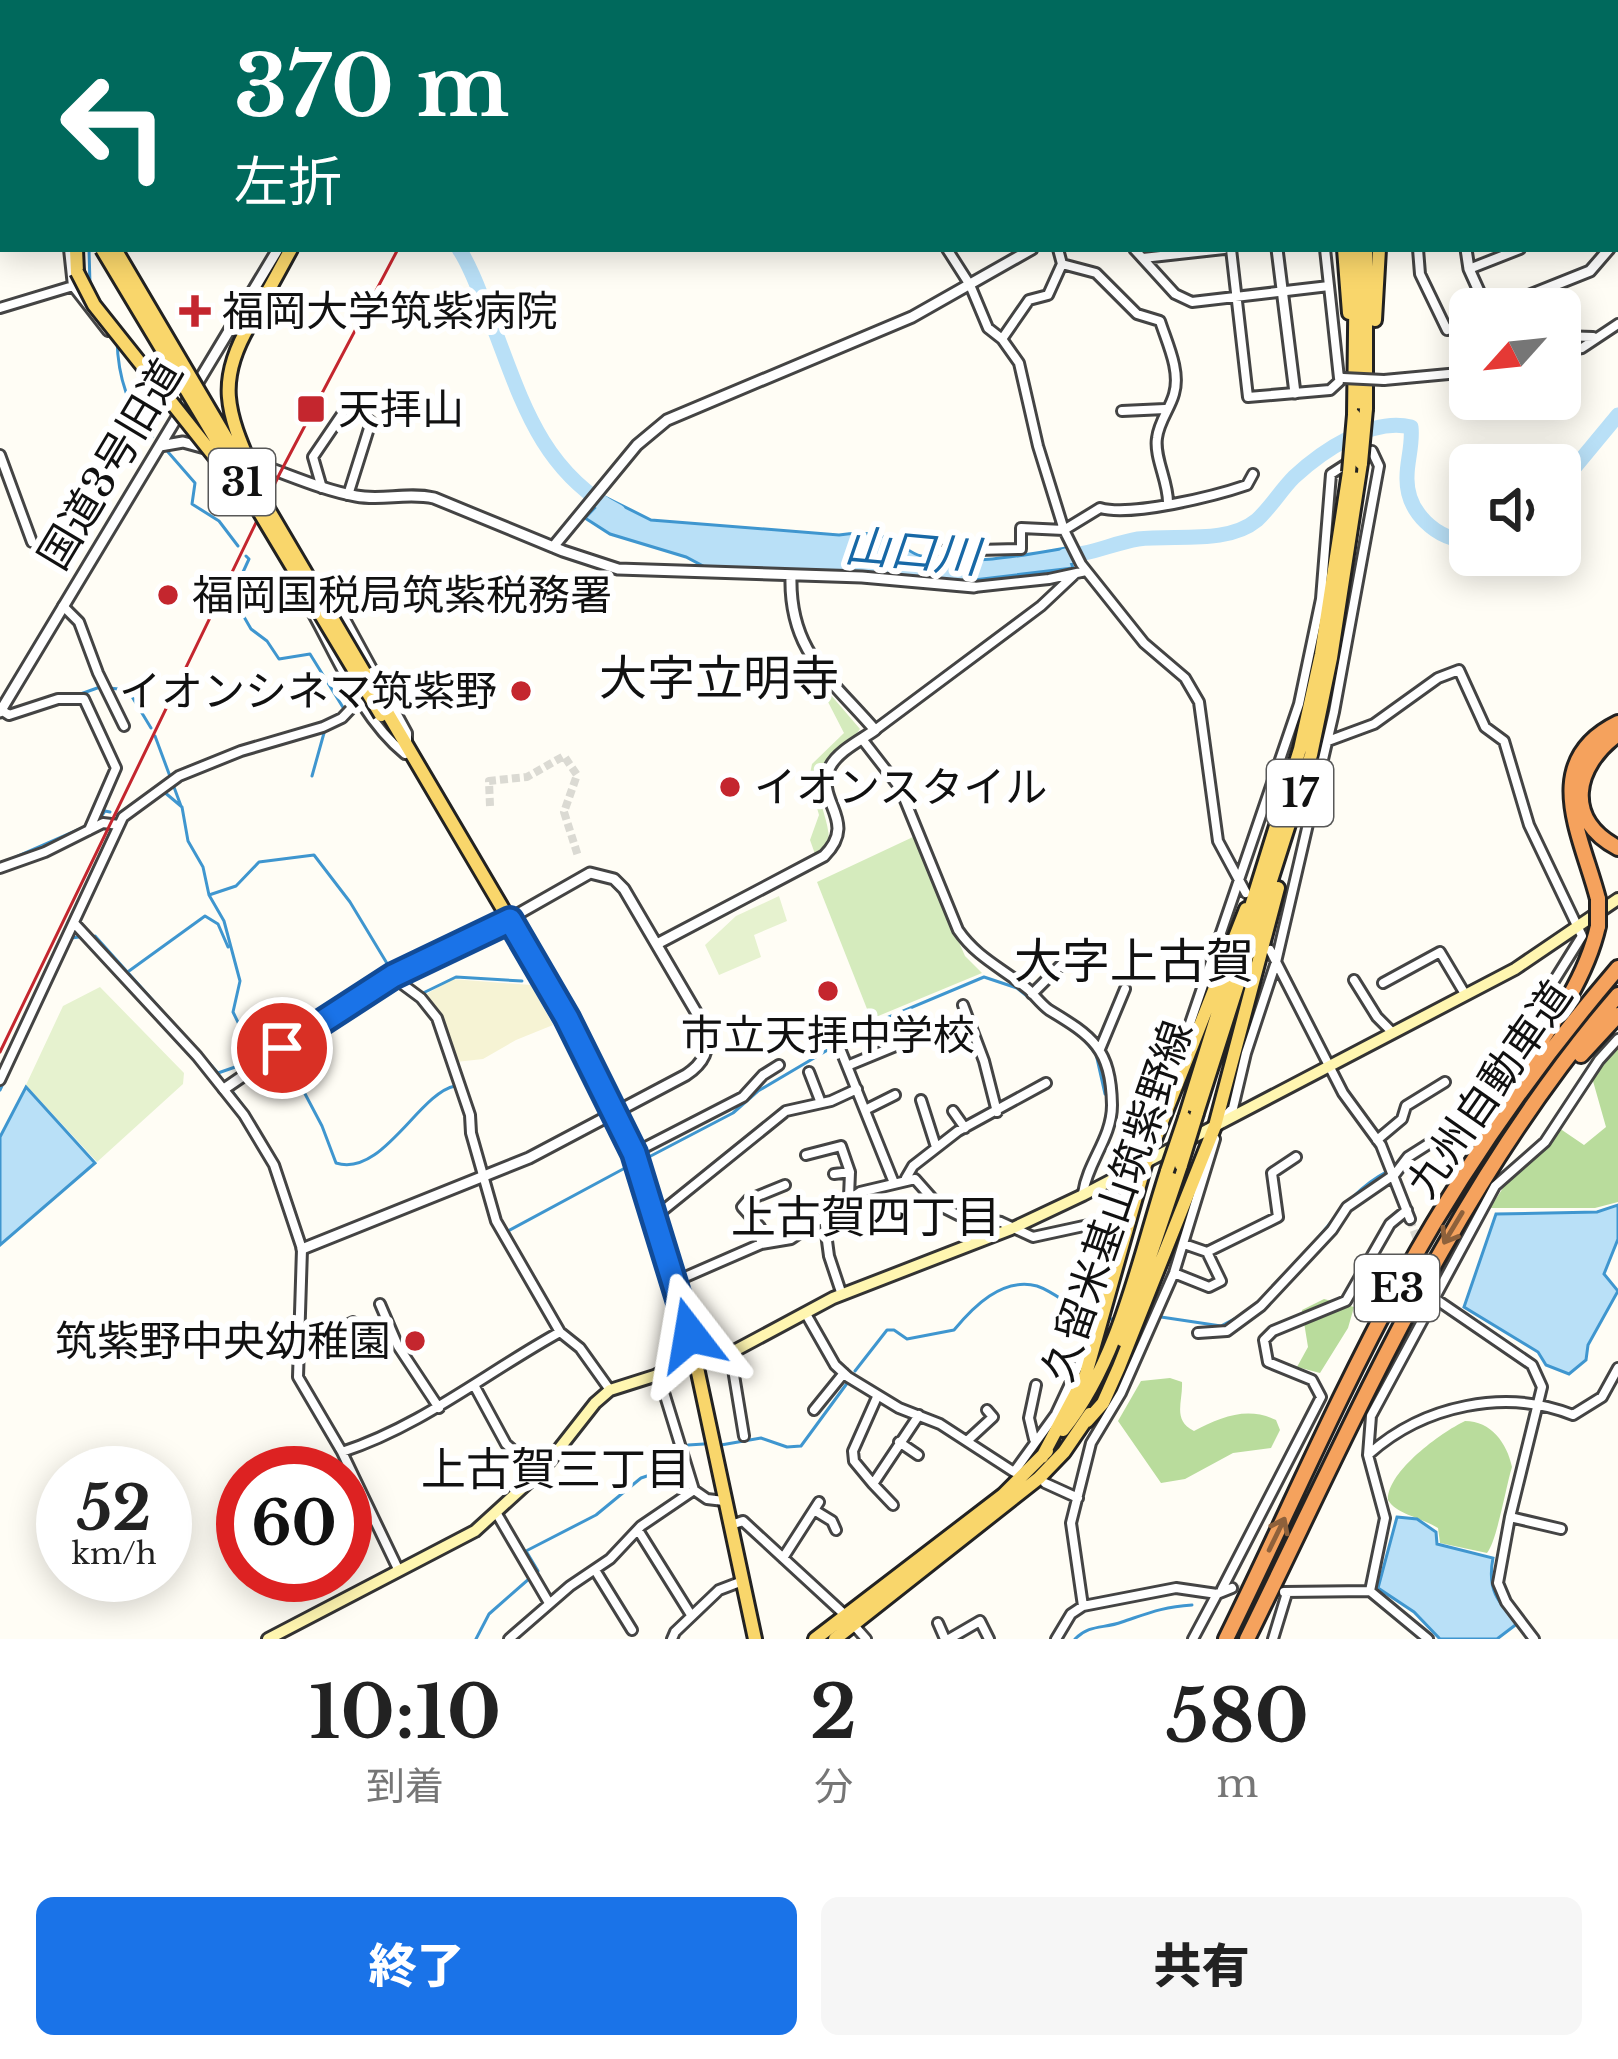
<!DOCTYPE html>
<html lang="ja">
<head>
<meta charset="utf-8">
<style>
  :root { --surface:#fff; --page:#f6f6f6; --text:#222; --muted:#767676; --accent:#1a73e8 }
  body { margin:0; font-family:"Libre Baskerville","Noto Sans JP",serif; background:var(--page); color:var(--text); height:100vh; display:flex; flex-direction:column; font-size:45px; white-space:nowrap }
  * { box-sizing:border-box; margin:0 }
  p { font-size:39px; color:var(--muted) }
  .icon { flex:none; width:66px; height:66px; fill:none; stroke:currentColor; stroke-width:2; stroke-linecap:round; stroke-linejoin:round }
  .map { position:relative; height:1639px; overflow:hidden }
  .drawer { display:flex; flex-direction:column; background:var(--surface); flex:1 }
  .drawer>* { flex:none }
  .banner { position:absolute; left:0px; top:0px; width:1620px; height:252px; box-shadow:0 6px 30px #0003; background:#00695c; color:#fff; overflow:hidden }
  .needle { width:78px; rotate:243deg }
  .buttons { position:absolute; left:1449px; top:288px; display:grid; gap:24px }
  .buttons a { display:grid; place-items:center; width:132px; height:132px; border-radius:18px; background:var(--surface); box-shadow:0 6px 30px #0003; font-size:60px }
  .speed { position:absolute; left:36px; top:1446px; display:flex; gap:24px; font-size:60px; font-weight:700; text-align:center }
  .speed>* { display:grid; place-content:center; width:156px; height:156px; border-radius:50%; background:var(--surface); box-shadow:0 6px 30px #0003; line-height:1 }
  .speed small { font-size:30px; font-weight:400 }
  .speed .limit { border:18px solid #d22; background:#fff; color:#111 }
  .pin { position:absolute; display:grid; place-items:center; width:102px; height:102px; color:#fff; margin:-51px; border:6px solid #fff; border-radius:50%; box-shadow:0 3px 12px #0007 }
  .me { position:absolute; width:132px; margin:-66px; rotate:346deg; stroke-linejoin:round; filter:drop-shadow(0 0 9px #0008) }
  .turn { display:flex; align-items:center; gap:42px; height:252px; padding:0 36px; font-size:54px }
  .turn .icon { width:156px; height:156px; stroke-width:2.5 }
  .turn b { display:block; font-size:84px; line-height:102px }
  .eta { display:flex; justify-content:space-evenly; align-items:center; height:204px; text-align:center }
  .eta b { font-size:72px; font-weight:800; line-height:84px }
  .primary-button { display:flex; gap:24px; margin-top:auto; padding:24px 36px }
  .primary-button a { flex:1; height:138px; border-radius:18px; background:var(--accent); color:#fff; font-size:48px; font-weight:800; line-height:138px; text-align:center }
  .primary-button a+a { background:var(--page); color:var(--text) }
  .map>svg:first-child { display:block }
</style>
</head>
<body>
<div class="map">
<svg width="1618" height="1639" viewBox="0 0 1618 1639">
  <rect width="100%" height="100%" fill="#fffdf5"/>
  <path fill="#f6f3d4" d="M452 979 531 985 553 1025 516 1040 483 1059 456 1062 434 1007 423 996Z"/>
  <path fill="#d5ebbd" d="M830 694 860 729C851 743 833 749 824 763 808 789 830 815 829 842L815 854 810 840 819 815 809 779 812 764 844 733 827 700Z
    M913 837 965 956 982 973 871 1019 817 882Z"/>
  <path fill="#b9dc9c" d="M1618 1047V1202L1595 1208H1490L1514 1171 1559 1128 1584 1145 1606 1127 1591 1074Z
    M1324 1299 1354 1307 1348 1328 1320 1373 1297 1367 1308 1347 1302 1310Z
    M1170 1378 1182 1382C1183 1402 1172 1420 1194 1431 1221 1417 1247 1406 1276 1420L1280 1430 1271 1448 1233 1453 1185 1479 1161 1483 1118 1421 1141 1381Z
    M1465 1421C1491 1421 1507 1443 1512 1467 1506 1486 1497 1541 1487 1553L1440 1543 1438 1528C1420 1517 1396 1514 1388 1500 1387 1472 1440 1433 1465 1421Z"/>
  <path fill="#e6f2cf" d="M779 896 787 921 754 935 761 957 719 975 705 945 736 916Z
    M100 987 184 1073 183 1084 97 1162 26 1085 63 1006Z"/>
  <path fill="#b9e0f7" stroke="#3f96cf" stroke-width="3" d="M605 497 651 520 839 535C858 532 878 532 896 542 905 547 912 554 921 556 967 566 1021 556 1066 548L1073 568 957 582 884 574 738 572 705 567 686 557 610 534 585 518Z
    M26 1087 95 1163 0 1245V1137Z
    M1618 1205V1239L1604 1274 1618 1291 1588 1345 1586 1360 1569 1374 1546 1365 1538 1352 1464 1307 1496 1214 1597 1212Z
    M1397 1517 1417 1519 1436 1532 1437 1544 1493 1558C1487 1589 1497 1602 1518 1623L1497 1639H1440L1414 1612 1378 1588Z"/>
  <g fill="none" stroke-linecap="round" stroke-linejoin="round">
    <path stroke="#3f96cf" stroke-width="3" d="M89 249 90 285
      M95 293 115 325
      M117 340C118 378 128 408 152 437
      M168 452 195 483 192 504 219 521 238 546
      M246 556 249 559 232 596 251 629 267 641 279 659 310 654 344 709 338 716
      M109 688 128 690 151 728
      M75 696 100 687
      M10 710 54 696
      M155 736 181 806
      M312 776 324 733
      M163 791 182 807 188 841 203 867 209 895 224 921 240 981 233 1012 249 1045 251 1058
      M117 815 142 799
      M101 817 105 811 110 812
      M0 864 84 827
      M209 895 236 886 259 862 314 855 350 902 394 975
      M95 936 218 1073 241 1065 276 1041 278 1044
      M129 971 205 916 218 924 228 947
      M421 994 456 977 522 981
      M1081 1036 1096 1054 1105 1094
      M843 1042 865 1027 984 977 1017 988 1049 1014
      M284 1054 322 1126 336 1163C382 1178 419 1093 455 1086L466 1116
      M0 1090 71 938 79 937
      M232 1091C267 1136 289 1185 303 1240
      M645 1159 733 1113 758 1091 831 1048
      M506 1232 625 1168
      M1307 1251C1334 1221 1351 1190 1388 1171
      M1161 1317 1221 1326 1251 1310
      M1108 1319H1114
      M303 1322 306 1253
      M855 1371 887 1330H894L907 1339 954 1330C973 1307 1002 1277 1037 1286 1055 1292 1071 1308 1089 1315
      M319 1405 343 1444
      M688 1445 704 1444
      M721 1445 761 1438 787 1447 801 1446 848 1382
      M349 1457 385 1533
      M476 1639 489 1614 538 1571 526 1551 596 1515 641 1478 662 1471 676 1444
      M1075 1639C1090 1624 1103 1629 1122 1622 1149 1613 1162 1607 1192 1605"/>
    <path stroke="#b9e0f7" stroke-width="15" d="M0 198 3 200
      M459 249C471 267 478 288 486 308 519 389 535 468 618 512
      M1560 485 1618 415
      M1065 556C1089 555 1114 543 1138 539 1174 534 1227 545 1257 520 1271 507 1281 490 1294 477 1322 451 1372 417 1411 427 1413 445 1407 460 1407 477 1406 512 1436 540 1470 541"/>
    <path stroke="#dbdad3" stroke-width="8" stroke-dasharray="8 4" stroke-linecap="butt" d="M490 806 489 781 527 777 564 756 577 775 564 812 578 856
      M1410 1219 1434 1290
      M1232 1588 1284 1592"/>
    <g stroke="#444" stroke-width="14">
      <path id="minor" d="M813 0 815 3
        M1059 0 1061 3
        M1102 0V3
        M1150 0V3
        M1203 0 1204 3
        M1295 0V3
        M1390 0V3
        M1591 0 1595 3
        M1545 3 1547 0
        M1617 21 1618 22
        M1617 83 1618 84
        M69 249 73 286 108 331
        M947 249 970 285 988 328 1002 339 1019 363 1038 446 1064 530 1081 564 1144 643 1185 678 1199 702 1218 841 1246 893
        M1134 249 1175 294 1192 302 1329 286
        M1231 249 1248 397 1330 390 1343 378
        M1325 249 1339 378
        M1418 249 1420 274 1447 330 1470 320
        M1143 258 1224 249
        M1062 264 1096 273 1137 314 1160 321C1167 343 1181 371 1174 394 1170 409 1159 421 1157 438 1154 457 1168 481 1168 502
        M1469 269 1520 249
        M0 308 73 286
        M1560 336 1593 337
        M1002 339 1029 300 1048 295 1062 264 1058 249
        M1560 352 1582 348 1618 324
        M1384 380 1470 372
        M1122 411 1165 409
        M0 455 32 542
        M322 488 313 457 349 404 371 422 348 495
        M936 551 1021 549V528L1064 530 1100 508C1131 517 1215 496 1247 485L1253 474
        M974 587 1049 579 1086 571
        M63 606 79 622 98 673 124 726
        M1 710 9 715 58 699H84L116 768 89 830
        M875 730 1041 606 1075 574
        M862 739 900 788 958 930C977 958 1004 969 1029 990 1036 997 1041 1004 1049 1010 1092 1036 1111 1048 1112 1105 1112 1138 1088 1161 1083 1193
        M405 754C362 719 339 661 313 614L335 601 407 733V741
        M0 868 45 852 103 823 119 825
        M74 923 197 1056 244 1115 274 1165 302 1249 298 1377 342 1452 399 1571
        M1270 950 1343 1093 1381 1145 1410 1219
        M394 978 421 998 437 1018 470 1115 471 1133 496 1221 560 1332 580 1348 610 1390
        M1354 980 1377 1017 1392 1032
        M1383 983 1440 952 1465 994
        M1032 994 1074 952
        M963 1005 984 1061 997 1112
        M839 1046 894 1183
        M1100 1049 1125 989
        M847 1066 932 1031
        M809 1072 821 1103
        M0 1080 123 817 179 776 241 751 323 727 342 718 360 699
        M921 1100 936 1147
        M865 1110 895 1095
        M953 1111 965 1128
        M1225 1116 1233 1108 1246 1053 1276 962 1334 712 1379 466 1372 451 1361 456
        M1377 1140 1402 1119 1406 1106 1445 1082
        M634 1153 743 1097 763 1075 779 1065
        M806 1155 841 1146 850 1172
        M1135 1169 1170 1082 1299 704 1321 599 1331 474 1348 463
        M834 1174 850 1172 849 1197
        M906 1178 913 1166 958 1131 1046 1083
        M656 1216 786 1111 831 1101 857 1089
        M824 1218 829 1256 842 1295
        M1124 1220 1126 1174
        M761 1244 760 1227 742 1207 748 1200 785 1185
        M1184 1244 1207 1252 1278 1217 1272 1173 1296 1157
        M1174 1273 1209 1287 1221 1281 1207 1252
        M676 1281 761 1244 791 1239 860 1192 915 1179 938 1205 958 1215 1001 1222 1033 1237 1125 1217
        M1434 1290 1437 1300 1532 1365 1542 1387 1510 1517 1498 1583 1506 1602 1534 1639
        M380 1304 398 1346 439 1408
        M806 1314 835 1365 848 1377 899 1408 940 1424 1014 1472 1056 1414 1084 1354 1105 1286
        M1198 1333 1227 1331 1261 1306 1332 1230 1347 1207 1395 1174 1408 1157 1449 1131 1524 1029 1582 936 1529 825 1504 741 1485 727 1459 670 1438 678 1374 724 1328 741
        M298 1348 353 1322
        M730 1351 744 1436
        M658 1373 694 1490
        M474 1385 506 1444 539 1473
        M814 1410 844 1373
        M1034 1439 1029 1418 1036 1385
        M967 1441 993 1417 987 1410
        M899 1442 918 1455
        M342 1452C422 1426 487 1372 560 1332
        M1369 1454C1424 1405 1506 1388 1573 1415L1602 1397 1618 1368
        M1045 1483 1078 1498
        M873 1484 854 1461 853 1451 877 1397
        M893 1505 873 1484 919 1415
        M814 1510 832 1521 836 1530
        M497 1514 549 1603
        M1510 1517 1561 1529
        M731 1525 743 1521 844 1614 866 1639
        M638 1530 691 1615
        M783 1558 819 1502
        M595 1570 632 1630
        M1222 1589 1321 1397 1312 1380 1268 1362 1264 1340 1273 1331 1346 1301 1390 1224 1407 1210
        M1370 1591 1385 1518 1368 1455 1371 1416 1495 1186 1545 1142 1599 1060 1618 1039
        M1284 1592 1370 1591 1428 1639
        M1083 1606 1071 1523 1091 1443 1121 1393 1174 1273 1215 1139
        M938 1623 945 1639
        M509 1639 570 1586 610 1559 641 1526 694 1490 707 1499 724 1501
        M672 1639 675 1632 719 1590 740 1582
        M949 1639 980 1621 989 1639
        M1056 1639 1071 1614 1083 1606 1176 1588 1217 1594 1232 1588
        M1193 1639 1217 1594
        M1273 1639 1287 1593"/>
    </g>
    <g stroke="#444" stroke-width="15">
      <path id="tertiary" d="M1248 0V3
        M1437 0V3
        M425 3 427 0
        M1617 124 1618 125
        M1617 234 1618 232
        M1277 249 1295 393
        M1466 249 1469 269 1487 309
        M1495 309 1590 271 1609 249
        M160 446 183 442 205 448
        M245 460C282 471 317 489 356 496 382 501 407 492 434 498L563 551 618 569 862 577 974 587
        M553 547 637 445 667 420 912 317 1032 249
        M0 712 278 249
        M657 944 824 856C860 820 813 801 830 767 838 751 861 740 875 730 829 677 789 651 791 576
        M224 1089 361 995 467 943 590 873 614 879 624 889 706 1029C710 1050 704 1063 686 1075L529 1158 302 1249"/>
    </g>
    <g stroke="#333" stroke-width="16">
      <path id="secondary" d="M268 1639 475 1531 544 1468 595 1403 610 1390 736 1350 833 1298 1011 1229 1083 1195 1515 969 1618 899"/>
    </g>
    <g stroke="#222" stroke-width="18">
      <path id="primary" d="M1319 0V3
        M1332 0 1333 3
        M1343 0 1344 3
        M1356 0 1357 3
        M0 57 3 62
        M76 249 77 272
        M1344 249 1349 313
        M1375 320 1379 249
        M250 324 291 249
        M1366 409V249
        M1354 415 1356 249
        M387 712 567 1018 634 1153 690 1335 755 1639
        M1197 1113 1311 755 1331 658 1361 463
        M1185 1118 1300 749 1321 654 1349 472
        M1122 1340 1181 1165
        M1087 1421 1103 1403 1119 1367 1215 1126 1278 888
        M1063 1430C1120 1359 1139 1257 1167 1171
        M1042 1457 1086 1374 1145 1165 1246 909
        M815 1639 1003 1495 1047 1451
        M835 1639 1039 1478 1064 1452 1090 1414"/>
    </g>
    <g stroke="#222" stroke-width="20">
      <path id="motorway" d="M1618 734C1574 766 1563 819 1618 848
        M1598 899C1582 836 1538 762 1618 723
        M1581 1055 1618 1015
        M1477 1140C1514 1069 1580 1005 1598 926
        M1226 1639C1284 1521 1336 1400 1399 1284 1461 1171 1534 1066 1618 968
        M1247 1639C1357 1416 1453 1186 1618 995"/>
    </g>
    <use href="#minor" stroke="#fff" stroke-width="8"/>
    <use href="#tertiary" stroke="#fff" stroke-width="9"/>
    <use href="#secondary" stroke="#fff6b0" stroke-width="10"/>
    <use href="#primary" stroke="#f9d66b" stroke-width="12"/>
    <use href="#motorway" stroke="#f5a25d" stroke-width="14"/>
    <path stroke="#c4262e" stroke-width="3" d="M150 3 152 0
      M533 3 535 0
      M0 212 3 208
      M0 1052 280 473 398 249"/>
    <g stroke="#444" stroke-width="14" stroke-linecap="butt">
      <path id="minor-bridge" d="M1343 378 1384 380"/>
    </g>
    <g stroke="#222" stroke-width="18" stroke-linecap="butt">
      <path id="primary-bridge" d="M0 78 3 83
        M102 249 381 715
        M115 249 364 672
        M77 272 94 305 230 476
        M250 324C216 381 227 412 252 469
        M1361 463 1366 409
        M1349 472 1354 415
        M1181 1165 1197 1113
        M1167 1171 1185 1118"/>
    </g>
    <g stroke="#222" stroke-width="20" stroke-linecap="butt">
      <path id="motorway-bridge" d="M1598 899V926"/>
    </g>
    <use href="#minor-bridge" stroke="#fff" stroke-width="8"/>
    <use href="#primary-bridge" stroke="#f9d66b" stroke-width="12"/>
    <use href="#motorway-bridge" stroke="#f5a25d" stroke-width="14"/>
  </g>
  <defs><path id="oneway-shaft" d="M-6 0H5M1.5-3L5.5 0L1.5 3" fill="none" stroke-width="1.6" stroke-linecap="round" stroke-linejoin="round" transform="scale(3)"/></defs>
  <g stroke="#8e613b">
    <use href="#oneway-shaft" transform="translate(1453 1228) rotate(121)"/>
    <use href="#oneway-shaft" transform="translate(1277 1534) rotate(-64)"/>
  </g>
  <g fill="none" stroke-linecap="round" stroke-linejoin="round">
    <g stroke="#114b97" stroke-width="30">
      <path id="route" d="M282 1048 393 976 510 920 567 1018 634 1153 690 1335"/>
    </g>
    <use href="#route" stroke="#1a73e8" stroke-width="21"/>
  </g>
  <g fill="#c4262e" stroke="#fff" stroke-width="4.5">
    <path d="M189 293h12v12h12v12h-12v12h-12v-12h-12v-12h12z"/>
    <rect x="296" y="394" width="30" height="30" rx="6"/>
    <circle cx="168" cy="595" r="12"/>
    <circle cx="521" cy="691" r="12"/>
    <circle cx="730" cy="787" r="12"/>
    <circle cx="828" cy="991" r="12"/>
    <circle cx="415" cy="1341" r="12"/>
  </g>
  <g text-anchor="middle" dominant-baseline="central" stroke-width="12" stroke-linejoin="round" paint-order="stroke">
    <g fill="#fff" stroke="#585858" stroke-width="3">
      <rect x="209" y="449" width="66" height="66" rx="9"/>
      <rect x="1267" y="760" width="66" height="66" rx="9"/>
      <rect x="1355" y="1255" width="84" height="66" rx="9"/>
    </g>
    <g font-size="39" font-weight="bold" fill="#111">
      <text x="242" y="482">31</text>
      <text x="1300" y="793">17</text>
      <text x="1397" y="1288">E3</text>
    </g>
    <g font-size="42" fill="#111" stroke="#fff" text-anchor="start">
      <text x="222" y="311">福岡大学筑紫病院</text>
      <text x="338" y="409">天拝山</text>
      <text x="192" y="595">福岡国税局筑紫税務署</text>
      <text x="497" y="691" text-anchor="end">イオンシネマ筑紫野</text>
      <text x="754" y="787">イオンスタイル</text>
      <text x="828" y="1035" text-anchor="middle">市立天拝中学校</text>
      <text x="391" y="1341" text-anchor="end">筑紫野中央幼稚園</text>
    </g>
    <g font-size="42" fill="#111" stroke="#fff">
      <text transform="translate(110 464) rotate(-59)">国道3号旧道</text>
      <text transform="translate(1489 1089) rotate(-55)">九州自動車道</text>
      <text transform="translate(1117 1201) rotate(-71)">久留米基山筑紫野線</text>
    </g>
    <g font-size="45" font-style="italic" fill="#1768a6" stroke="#fff">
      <text transform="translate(912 551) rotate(5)">山口川</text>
    </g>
    <g font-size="45" fill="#111" stroke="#fff">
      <text x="866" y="1217">上古賀四丁目</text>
      <text x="556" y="1469">上古賀三丁目</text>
    </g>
    <g font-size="48" fill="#111" stroke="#fff">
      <text x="719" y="678">大字立明寺</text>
      <text x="1134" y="961">大字上古賀</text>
    </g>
  </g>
</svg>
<div class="buttons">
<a><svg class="needle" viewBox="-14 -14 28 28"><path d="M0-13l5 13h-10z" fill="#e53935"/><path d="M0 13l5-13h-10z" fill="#767676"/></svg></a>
<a><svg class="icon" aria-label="sound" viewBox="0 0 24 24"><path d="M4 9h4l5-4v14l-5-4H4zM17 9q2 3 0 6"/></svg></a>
</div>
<div class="speed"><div>52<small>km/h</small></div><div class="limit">60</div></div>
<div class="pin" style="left:282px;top:1048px;background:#d93025"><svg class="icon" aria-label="arrive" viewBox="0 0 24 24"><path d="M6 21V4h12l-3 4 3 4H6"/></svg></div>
<svg class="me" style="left:690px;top:1335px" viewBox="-20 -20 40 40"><path d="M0-17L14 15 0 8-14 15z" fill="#1a73e8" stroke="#fff" stroke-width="4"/></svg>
<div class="banner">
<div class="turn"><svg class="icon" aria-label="left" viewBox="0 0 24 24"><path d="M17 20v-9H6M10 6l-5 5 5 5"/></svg><div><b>370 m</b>左折</div></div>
</div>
</div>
<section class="drawer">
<div class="eta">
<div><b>10:10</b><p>到着</p></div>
<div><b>2</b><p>分</p></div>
<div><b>580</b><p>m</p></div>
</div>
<div class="primary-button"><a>終了</a><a>共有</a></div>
</section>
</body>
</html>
